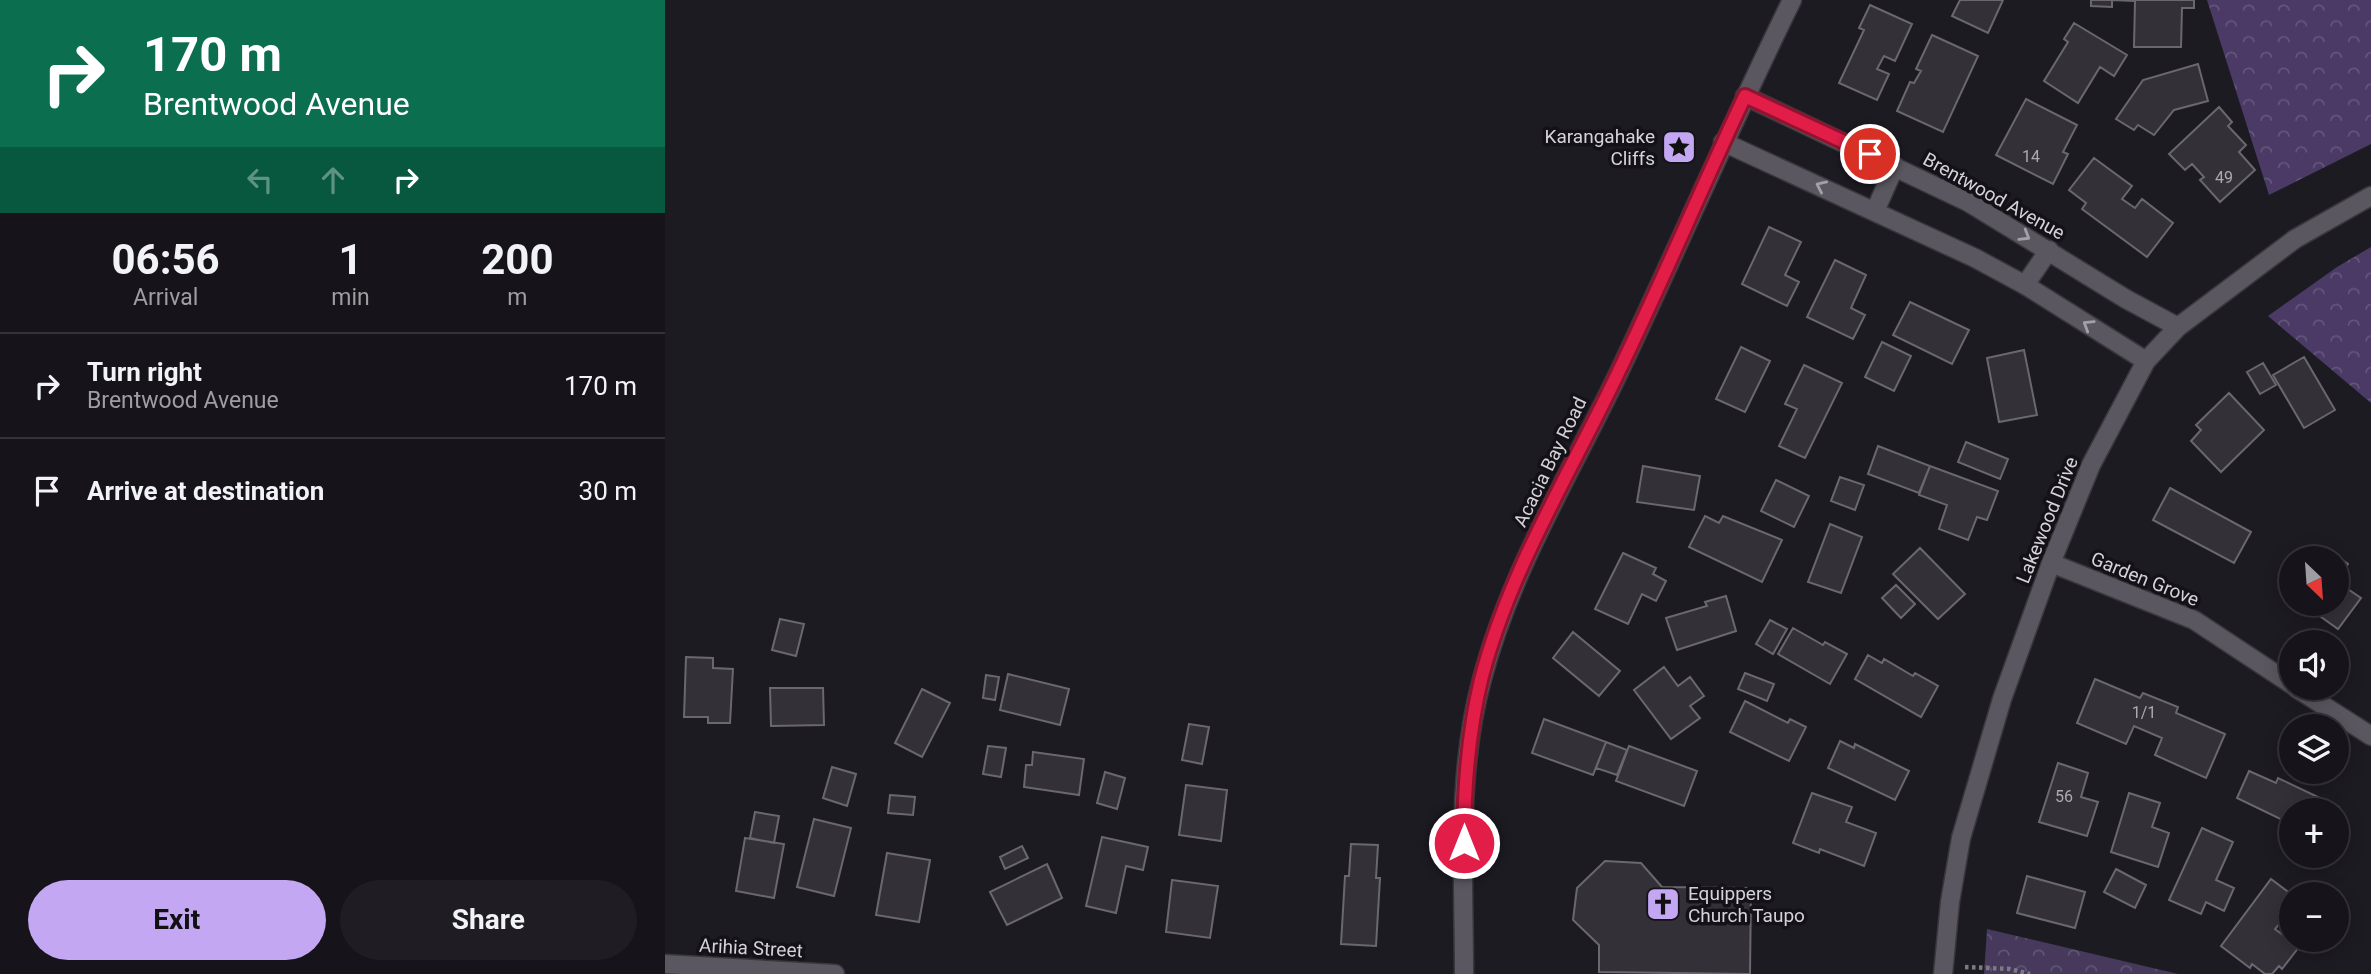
<!DOCTYPE html>
<html lang="en">
<head>
<meta charset="utf-8">
<style>
  :root { --surface:#16141a; --page:#1f1d23; --text:#f1f3f6; --muted:#9e9ea2; --line:#353339; --accent:#c3a7f2 }
  body { margin:0; font-family:Roboto,sans-serif; background:var(--page); color:var(--text); height:100vh; display:flex; flex-direction:column; font-size:26px; white-space:nowrap }
  * { box-sizing:border-box; margin:0 }
  p { font-size:23px; color:var(--muted) }
  .icon { flex:none; width:38px; height:38px; fill:none; stroke:currentColor; stroke-width:2; stroke-linecap:round; stroke-linejoin:round }
  .map { position:relative; flex:1; overflow:hidden }
  .details { display:flex; flex-direction:column; background:var(--surface); width:665px }
  .details>* { flex:none }
  .top-card { background:#0b6e4f; color:#fff; overflow:hidden }
  .needle { width:46px; rotate:155deg }
  .fabs { position:absolute; left:1614px; top:546px; display:grid; gap:14px }
  .fabs a { display:grid; place-items:center; width:70px; height:70px; border-radius:50%; background:var(--surface); box-shadow:0 4px 18px #0003,0 0 0 2px var(--line); font-size:35px }
  .pin { position:absolute; display:grid; place-items:center; width:60px; height:60px; color:#fff; margin:-30px; border:4px solid #fff; border-radius:50%; box-shadow:0 2px 7px #0007 }
  .me { position:absolute; width:77px; margin:-38px; rotate:0deg; stroke-linejoin:round; filter:drop-shadow(0 0 5px #0008) }
  .turn { display:flex; align-items:center; gap:24px; height:147px; padding:0 28px; font-size:32px }
  .turn .icon { width:91px; height:91px; stroke-width:2.5 }
  .turn b { display:block; font-size:49px; line-height:60px }
  .lanes { display:flex; align-items:center; height:66px; padding:0 28px; background:#0003; justify-content:center; gap:35px; direction:ltr }
  .lanes .off { opacity:.35 }
  .eta { display:flex; justify-content:space-evenly; align-items:center; height:119px; text-align:center }
  .eta b { font-size:42px; font-weight:700; line-height:49px }
  .action { display:flex; gap:14px; margin-top:auto; padding:14px 28px }
  .action a { flex:1; height:80px; border-radius:42px; background:var(--accent); color:#111; font-size:28px; font-weight:700; line-height:80px; text-align:center }
  .action a+a { background:var(--page); color:var(--text) }
  ul { padding:0; list-style:none }
  li { display:flex; align-items:center; gap:21px; height:105px; padding:0 28px; border-top:2px solid var(--line) }
  li div { flex:1 }
  li b { display:block; font-size:26px }
  li em { font-style:normal }
  main { display:flex; flex:1; min-height:0 }
  .map>svg:first-child { display:block }
</style>
</head>
<body>
<main>
<section class="details">
<div class="top-card">
<div class="turn"><svg class="icon" aria-label="right" viewBox="0 0 24 24"><path d="M7 20v-9h11M14 6l5 5-5 5"/></svg><div><b>170 m</b>Brentwood Avenue</div></div>
<div class="lanes"><svg class="icon off" aria-label="left" viewBox="0 0 24 24"><path d="M17 20v-9H6M10 6l-5 5 5 5"/></svg><svg class="icon off" aria-label="ahead" viewBox="0 0 24 24"><path d="M12 20V5M6 11l6-6 6 6"/></svg><svg class="icon" aria-label="right" viewBox="0 0 24 24"><path d="M7 20v-9h11M14 6l5 5-5 5"/></svg></div>
</div>
<div class="eta">
<div><b>06:56</b><p>Arrival</p></div>
<div><b>1</b><p>min</p></div>
<div><b>200</b><p>m</p></div>
</div>
<ul>
<li><svg class="icon" aria-label="right" viewBox="0 0 24 24"><path d="M7 20v-9h11M14 6l5 5-5 5"/></svg><div><b>Turn right</b><p>Brentwood Avenue</p></div><em>170 m</em></li>
<li><svg class="icon" aria-label="arrive" viewBox="0 0 24 24"><path d="M6 21V4h12l-3 4 3 4H6"/></svg><div><b>Arrive at destination</b></div><em>30 m</em></li>
</ul>
<div class="action"><a>Exit</a><a>Share</a></div>
</section>
<div class="map">
<svg width="1706" height="974" viewBox="0 0 1706 974">
  <defs>
    <pattern id="forest-crowns" width="20" height="18" patternUnits="userSpaceOnUse" patternTransform="scale(1.75)"><rect width="20" height="18" fill="#4a3a65"/><path d="M2 6a3 3 0 1 1 6 0M12 15a3 3 0 1 1 6 0" fill="none" stroke="#63567a"/></pattern>
    <pattern id="park-crowns" width="20" height="18" patternUnits="userSpaceOnUse" patternTransform="scale(1.75)"><rect width="20" height="18" fill="#46395c"/><path d="M2 6a3 3 0 1 1 6 0M12 15a3 3 0 1 1 6 0" fill="none" stroke="#605573"/></pattern>
  </defs>
  <rect width="100%" height="100%" fill="#1d1b22"/>
  <path fill="url(#forest-crowns)" d="M1542 0H1706V144L1604 195Z
    M1706 247V403L1603 316 1672 267Z"/>
  <path fill="url(#park-crowns)" d="M1322 929 1513 974H1319Z"/>
  <path fill="#333038" stroke="#6a6770" stroke-width="2" d="M1295 0H1338L1323 33 1287 16Z
    M1426 0H1529V8H1517L1516 47H1469L1470 1 1447 0V7L1426 6Z
    M1205 5 1247 24 1230 61 1219 56 1212 69 1224 74 1212 100 1174 83 1199 30 1194 28Z
    M1409 23 1462 55 1449 76 1435 67 1413 103 1379 81 1403 42 1399 39Z
    M1267 35 1313 56 1278 132 1232 111 1245 82 1249 83 1256 71 1251 69Z
    M1533 64 1543 101 1509 110 1489 135 1473 125 1469 130 1451 119 1478 80Z
    M1361 99 1412 125 1398 152 1403 154 1388 184 1331 155Z
    M1554 107 1567 122 1563 126 1581 145 1574 152 1590 170 1555 202 1535 180 1539 177 1527 164 1520 170 1504 154Z
    M1429 158 1467 186 1457 199 1470 208 1477 199 1508 223 1482 257 1417 209 1421 203 1404 190Z
    M1104 227 1136 242 1120 275 1134 282 1122 306 1077 284Z
    M1170 260 1201 275 1186 308 1200 315 1188 339 1142 317Z
    M1245 302 1304 330 1287 364 1228 335Z
    M1217 342 1246 356 1229 391 1200 377Z
    M1076 347 1105 361 1080 412 1051 399Z
    M1359 350 1372 415 1334 422 1322 358Z
    M1639 357 1670 410 1639 428 1608 375Z
    M1598 363 1611 385 1595 394 1582 372Z
    M1139 365 1177 383 1140 458 1114 446 1132 409 1120 404Z
    M1564 393 1599 430 1556 472 1526 441 1536 430 1531 425Z
    M1301 442 1343 459 1335 479 1293 462Z
    M1213 446 1265 466 1254 493 1203 474Z
    M978 466 1035 476 1029 510 972 502Z
    M1265 466 1333 491 1322 520 1312 517 1303 540 1274 529 1282 505 1254 495Z
    M1175 477 1199 485 1190 510 1166 501Z
    M1111 480 1144 496 1129 527 1096 511Z
    M1505 488 1586 532 1569 563 1488 520Z
    M1040 516 1054 523 1058 516 1117 540 1097 582 1024 547Z
    M1165 524 1197 537 1176 593 1143 582Z
    M1255 548 1300 594 1273 619 1228 574Z
    M1662 548 1683 564 1671 581 1696 598 1673 629 1638 604H1671V558H1655Z
    M958 553 991 568 988 574 1001 581 991 601 977 594 963 624 930 609Z
    M1231 585 1250 604 1236 618 1217 598Z
    M1061 596 1071 631 1012 650 1001 618 1042 606 1040 602Z
    M115 619 139 624 131 656 107 650Z
    M1105 620 1122 629 1108 654 1091 644Z
    M1128 628 1158 645 1160 642 1182 654 1165 684 1113 654Z
    M908 632 955 671 934 696 888 658Z
    M1203 655 1217 663 1219 659 1248 676 1250 673 1273 686 1256 717 1190 679Z
    M21 657 48 658V668L68 669 65 723H43V717H19Z
    M999 667 1013 686 1025 677 1039 696 1025 706 1035 718 1006 739 969 690Z
    M1080 673 1109 684 1102 701 1073 689Z
    M343 674 404 689 395 725 335 710Z
    M321 675 334 677 330 700 318 698Z
    M1430 679 1475 698 1478 693 1513 707 1511 713 1560 734 1541 778 1490 755 1497 738 1469 726 1461 744 1412 723Z
    M105 688H158L159 725 106 726Z
    M257 689 285 703 257 757 230 743Z
    M1080 701 1123 723 1125 719 1141 727 1124 761 1065 732Z
    M879 719 941 742 928 775 867 753Z
    M524 724 544 727 537 764 517 760Z
    M1175 741 1189 748 1190 744 1244 771 1230 800 1163 768Z
    M941 742 962 750 952 775 931 768Z
    M323 746 341 748 336 777 318 774Z
    M964 746 1032 771 1019 806 951 781Z
    M368 752 419 759 414 795 359 787 361 765H367Z
    M1393 763 1423 773 1416 797 1433 802 1422 836 1374 822Z
    M167 767 191 774 182 806 158 798Z
    M1584 771 1611 783 1613 778 1674 807 1671 813V810H1626V824L1572 798Z
    M440 772 460 778 452 809 432 803Z
    M521 785 562 790 556 841 514 835Z
    M1147 793 1187 807 1181 822 1211 833 1199 866 1155 849 1154 853 1128 843Z
    M1464 793 1495 803 1487 827 1504 833 1493 867 1446 852Z
    M225 795 250 797 248 815 223 813Z
    M90 812 114 816 109 843 85 838Z
    M149 819 186 828 169 896 132 887Z
    M1537 828 1568 842 1551 880 1569 888 1559 911 1541 902 1536 914 1504 900Z
    M437 837 483 847 478 870 461 866 451 913 421 906Z
    M80 838 119 844 109 898 71 891Z
    M686 844 713 845 711 878H715L711 946 676 944 680 876H684Z
    M357 846 363 858 340 869 335 857Z
    M222 853 265 860 254 922 211 915Z
    M940 861 976 863 997 887 1086 888 1085 974 934 972V945L908 920 912 888Z
    M382 864 397 898 342 925 325 892Z
    M1451 869 1481 885 1470 908 1439 892Z
    M1362 876 1420 892 1410 928 1352 913Z
    M1606 879 1626 894V910L1610 929 1634 947 1617 969 1614 966 1607 974H1600L1587 964 1585 968 1556 946Z
    M507 880 553 886 545 938 501 932Z"/>
  <g fill="none" stroke-linecap="round" stroke-linejoin="round">
    <g stroke="#39373c" stroke-width="21">
      <path id="lane" d="M1210 211 1230 166
        M1360 285 1384 250"/>
    </g>
    <g stroke="#39373c" stroke-width="21">
      <path id="street" d="M1080 96 1303 202 1461 299 1513 327
        M1058 142 1310 258 1360 285 1481 361
        M1386 563 1529 620 1626 684
        M1631 688 1706 736
        M0 964 170 974
        M1278 974 1285 902 1296 838 1337 699 1386 563 1426 465 1481 361 1513 327 1630 239 1706 196"/>
    </g>
    <g stroke="#39373c" stroke-width="21">
      <path id="secondary" d="M799 974C799 876 791 774 817 679 846 569 907 471 955 370 1013 247 1067 122 1127 0"/>
    </g>
    <path stroke="#7d7b81" stroke-width="4.5" stroke-dasharray="3.5 3.5" stroke-linecap="butt" d="M1300 967 1345 969 1365 974"/>
    <use href="#lane" stroke="#5a5760" stroke-width="18"/>
    <use href="#street" stroke="#5a5760" stroke-width="18"/>
    <use href="#secondary" stroke="#5a5760" stroke-width="18"/>
  </g>
  <defs><path id="oneway-chevron" d="M-2-3.5L2.5 0L-2 3.5" fill="none" stroke-width="1.6" stroke-linecap="round" stroke-linejoin="round" transform="scale(1.75)"/></defs>
  <g stroke="#a3a1a8">
    <use href="#oneway-chevron" transform="translate(1156 186) rotate(-155)"/>
    <use href="#oneway-chevron" transform="translate(1360 236) rotate(31)"/>
    <use href="#oneway-chevron" transform="translate(1423 325) rotate(-148)"/>
  </g>
  <g fill="none" stroke-linecap="round" stroke-linejoin="round">
    <g stroke="#92132f" stroke-width="18">
      <path id="route" d="M799 843C799 788 803 734 816 680 844 571 906 472 954 371 998 280 1037 187 1080 96L1205 154"/>
    </g>
    <use href="#route" stroke="#e11d48" stroke-width="12"/>
  </g>
  <defs>
    <g id="sight-square" transform="scale(1.75)"><rect x="-9" y="-9" width="18" height="18" rx="4" fill="#c3a7f2" stroke="#141218"/><path d="M0-6L1.8-2.2L6-1.7L2.9 1.2L3.7 5.4L0 3.3L-3.7 5.4L-2.9 1.2L-6-1.7L-1.8-2.2Z" fill="#111"/></g>
    <g id="church-square" transform="scale(1.75)"><rect x="-9" y="-9" width="18" height="18" rx="4" fill="#c3a7f2" stroke="#141218"/><path d="M-1.2-6h2.4v3.5h3.3v2.4h-3.3V6h-2.4V-.1h-3.3v-2.4h3.3Z" fill="#111"/></g>
  </defs>
  <g fill-rule="evenodd">
    <use href="#sight-square" x="1014" y="147"/>
    <use href="#church-square" x="998" y="904"/>
  </g>
  <g text-anchor="middle" dominant-baseline="central" stroke-width="7" stroke-linejoin="round" paint-order="stroke">
    <g font-size="16" fill="#acaab0">
      <text x="1366" y="156">14</text>
      <text x="1559" y="177">49</text>
      <text x="1479" y="712">1/1</text>
      <text x="1399" y="796">56</text>
    </g>
    <g font-size="19" fill="#d4d3d8" stroke="#141218" text-anchor="end">
      <text x="990" y="136">Karangahake<tspan x="990" dy="22">Cliffs</tspan></text>
      <text x="1023" y="893" text-anchor="start">Equippers<tspan x="1023" dy="22">Church Taupo</tspan></text>
    </g>
    <g font-size="19" fill="#d4d3d8" stroke="#141218">
      <text transform="translate(1329 196) rotate(29)">Brentwood Avenue</text>
      <text transform="translate(885 462) rotate(-64)">Acacia Bay Road</text>
      <text transform="translate(1382 520) rotate(-68)">Lakewood Drive</text>
      <text transform="translate(1480 579) rotate(22)">Garden Grove</text>
      <text transform="translate(86 948) rotate(3)">Arihia Street</text>
    </g>
  </g>
</svg>
<div class="fabs">
<a><svg class="needle" viewBox="-14 -14 28 28"><path d="M0-13l5 13h-10z" fill="#e53935"/><path d="M0 13l5-13h-10z" fill="#9e9ea2"/></svg></a>
<a><svg class="icon" aria-label="sound" viewBox="0 0 24 24"><path d="M4 9h4l5-4v14l-5-4H4zM17 9q2 3 0 6"/></svg></a>
<a><svg class="icon" aria-label="layers" viewBox="0 0 24 24"><path d="M12 4l9 5-9 5-9-5zM3 14l9 5 9-5"/></svg></a>
<a>+</a>
<a>−</a>
</div>
<div class="pin" style="left:1205px;top:154px;background:#d93025"><svg class="icon" aria-label="arrive" viewBox="0 0 24 24"><path d="M6 21V4h12l-3 4 3 4H6"/></svg></div>
<svg class="me" style="left:799px;top:843px" viewBox="-20 -20 40 40"><circle r="17" fill="#e11d48" stroke="#fff" stroke-width="3"/><path d="M0-11L8 9 0 5-8 9z" fill="#fff"/></svg>
</div>
</main>
</body>
</html>
